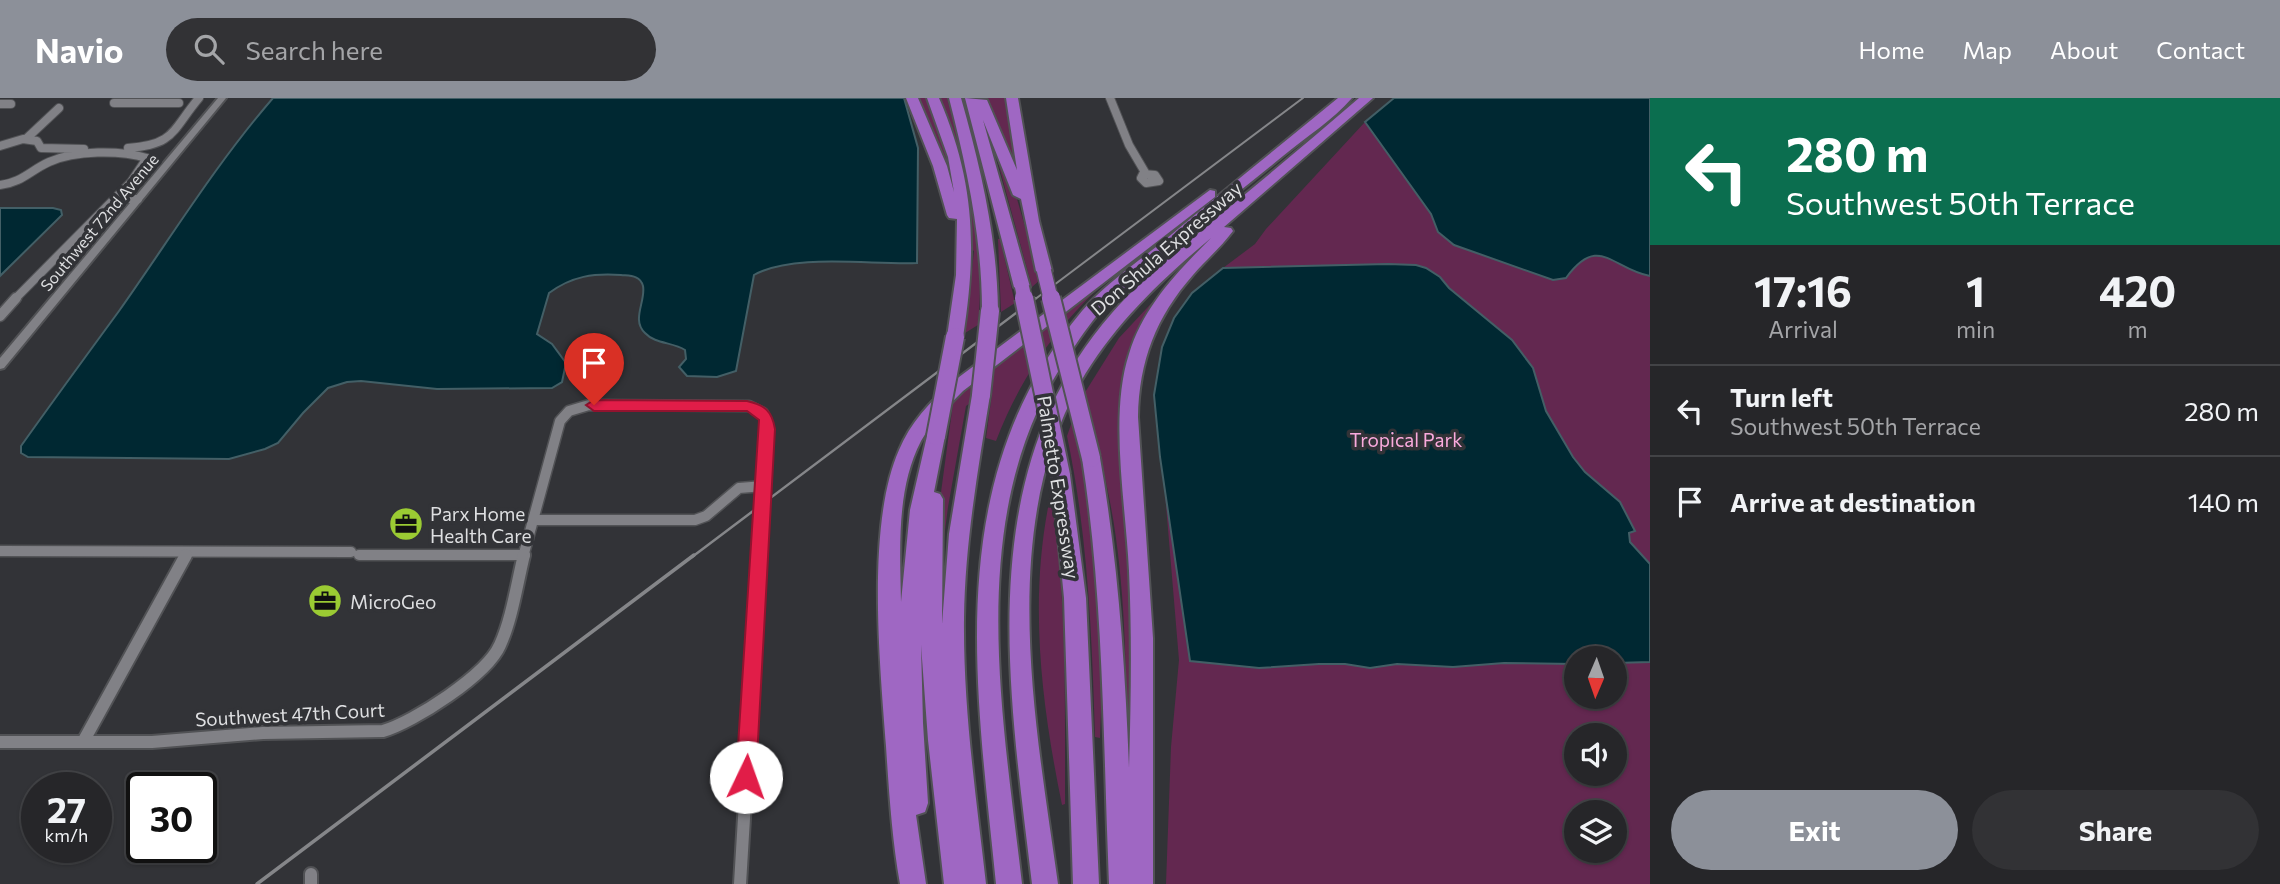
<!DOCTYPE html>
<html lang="en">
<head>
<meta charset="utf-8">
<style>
  :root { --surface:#262629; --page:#323235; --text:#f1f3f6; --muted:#a4a5a8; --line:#424346; --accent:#8c9099 }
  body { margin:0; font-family:Commissioner,sans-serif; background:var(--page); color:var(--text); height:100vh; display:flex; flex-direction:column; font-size:26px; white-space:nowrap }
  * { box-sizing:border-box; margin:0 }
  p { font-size:23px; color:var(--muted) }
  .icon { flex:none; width:38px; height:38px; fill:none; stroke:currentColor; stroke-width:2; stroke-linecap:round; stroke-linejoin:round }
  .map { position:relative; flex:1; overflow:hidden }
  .side { display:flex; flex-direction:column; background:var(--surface); width:630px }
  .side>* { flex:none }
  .top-card { background:#0b6e4f; color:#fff; overflow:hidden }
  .needle { width:46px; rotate:182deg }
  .buttons { position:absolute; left:1564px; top:548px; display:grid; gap:14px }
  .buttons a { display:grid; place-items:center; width:63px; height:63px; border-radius:50%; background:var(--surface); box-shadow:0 2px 5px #0004,0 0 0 2px var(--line); font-size:35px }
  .speed { position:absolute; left:21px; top:674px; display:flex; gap:14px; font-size:35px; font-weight:700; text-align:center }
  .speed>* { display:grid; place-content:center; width:91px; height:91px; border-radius:50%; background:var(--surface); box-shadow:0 2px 5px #0004,0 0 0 2px var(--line); line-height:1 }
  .speed small { font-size:18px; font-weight:400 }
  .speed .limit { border:4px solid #111; border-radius:10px; background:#fff; color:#111 }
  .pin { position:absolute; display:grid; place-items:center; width:60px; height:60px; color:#fff; margin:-72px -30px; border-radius:50% 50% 50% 0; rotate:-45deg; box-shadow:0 0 7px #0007 }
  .pin .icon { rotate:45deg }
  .me { position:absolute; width:77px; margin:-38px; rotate:3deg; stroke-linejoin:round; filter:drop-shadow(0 0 5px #0008) }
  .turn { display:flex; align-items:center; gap:24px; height:147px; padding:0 21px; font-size:32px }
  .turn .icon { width:91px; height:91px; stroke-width:2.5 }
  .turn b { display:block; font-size:49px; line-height:60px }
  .eta { display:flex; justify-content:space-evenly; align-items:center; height:119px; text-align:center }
  .eta b { font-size:42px; font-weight:700; line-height:49px }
  .button { display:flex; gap:14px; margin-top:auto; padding:14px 21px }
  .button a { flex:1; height:80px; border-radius:42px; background:var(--accent); color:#fff; font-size:28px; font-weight:700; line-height:80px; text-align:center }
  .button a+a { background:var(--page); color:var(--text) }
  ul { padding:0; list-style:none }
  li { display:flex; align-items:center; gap:21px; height:91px; padding:0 21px; border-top:2px solid var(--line) }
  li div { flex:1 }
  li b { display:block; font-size:26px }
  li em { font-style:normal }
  header { display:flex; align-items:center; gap:42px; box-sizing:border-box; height:98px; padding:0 35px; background:var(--accent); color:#fff }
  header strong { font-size:33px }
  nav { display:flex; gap:38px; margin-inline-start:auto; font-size:24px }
  .search { width:490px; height:63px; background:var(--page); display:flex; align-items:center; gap:18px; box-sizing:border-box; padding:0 24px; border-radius:38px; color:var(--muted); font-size:26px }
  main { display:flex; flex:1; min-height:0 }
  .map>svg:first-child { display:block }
</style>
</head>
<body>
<header>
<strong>Navio</strong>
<div class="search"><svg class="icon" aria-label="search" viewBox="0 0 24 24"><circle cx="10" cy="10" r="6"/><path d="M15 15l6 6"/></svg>Search here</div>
<nav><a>Home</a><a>Map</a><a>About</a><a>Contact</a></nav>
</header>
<main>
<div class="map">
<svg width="1650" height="786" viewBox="0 0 1650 786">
  <rect width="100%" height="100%" fill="#323337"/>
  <path fill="#632850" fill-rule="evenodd" d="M916 0H926C943 33 950 68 957 103Z
    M938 0H947C967 75 986 149 978 227L965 235 974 153 971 151C970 96 959 50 938 0Z
    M985 0H1007L1018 54V79Z
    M1394 0H1650V786H1166L1171 649 1179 562 1156 288 1174 220 1223 170 1255 146 1266 131 1365 24ZM1577 560H1615V598H1577ZM1577 637H1615V676H1577ZM1577 714H1615V752H1577Z
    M990 35 1015 94 1039 177 1040 182 1032 189Z
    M998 141H1000L1015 205 1001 214Z
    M1117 173C1062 221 1022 275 996 343L986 340 993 288 966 308 948 409 940 472 939 409 954 298Z
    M1160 196 1141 234 1131 488 1132 645 1127 643C1126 561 1125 475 1108 394 1102 361 1092 328 1084 296L1119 240Z
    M1073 321C1097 425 1105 533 1100 640L1095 639C1092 538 1088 438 1067 338Z
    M1051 395C1067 497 1065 603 1065 706L1062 707C1041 604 1028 499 1051 395Z"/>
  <path fill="#002832" stroke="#435f66" stroke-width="2" d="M273 0H904L918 50 917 165C871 167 793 155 754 177L736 273 717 279 687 278 679 269 686 261 685 252C673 244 655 246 645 235 631 222 646 203 643 188 640 177 630 178 621 177 594 175 572 178 549 195L537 236 552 246 566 265 562 284 552 290 437 291 361 283 347 284 328 290 303 315 278 345 265 351 229 361 28 359 21 355V348C53 303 86 258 119 213 170 141 215 67 273 0Z
    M1394 0H1650V178C1612 171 1599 135 1566 180L1553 182 1454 147 1438 134 1431 116 1365 24Z
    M0 110H53L61 112 62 117 0 178Z
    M1388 166 1416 167 1426 170 1440 179 1449 190 1512 242 1533 270 1546 313 1573 359 1585 374 1620 404 1635 433 1629 435 1630 444 1650 466V564L1615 565V560H1577L1575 566 1504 565 1453 569 1397 566 1370 570 1345 566H1319L1259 570 1190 563 1160 359 1154 297 1162 249 1174 220 1192 195 1223 170Z"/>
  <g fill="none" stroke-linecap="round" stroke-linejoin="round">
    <g stroke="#515255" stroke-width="10">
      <path id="minor-far2" d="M1110 0 1129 47 1146 76
        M114 5H179
        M0 6H11
        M27 40 59 10
        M0 48 23 41 37 43 41 50 84 51
        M128 50C175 47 172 32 199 0
        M1143 76 1155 77 1159 83 1146 85 1141 80Z
        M0 87C21 85 31 72 49 64 75 52 120 52 147 60L131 84 14 202
        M114 101H138"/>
    </g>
    <g stroke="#515255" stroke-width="13">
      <path id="minor-far1" d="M0 218 16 200
        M534 422H695L706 418 739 390 764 388
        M0 453 351 454
        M359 457H525
        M185 459 188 454
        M523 459 560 323 569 313 589 307 749 308 763 315 768 332 760 459"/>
    </g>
    <g stroke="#515255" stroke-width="16">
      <path id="minor" d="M0 644H152L263 635 383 633C414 624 487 577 500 547 512 521 517 485 524 457
        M83 644 186 457
        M311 776V786
        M740 786 760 457"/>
    </g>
    <g stroke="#515255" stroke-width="4">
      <path id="tertiary" d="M218 0H226L4 270 0 271V260Z"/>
    </g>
    <g stroke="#515255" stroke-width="4">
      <path id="motorway" d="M906 0H918L947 68 954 94 948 59 927 0H939C975 83 977 151 963 239L955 245 947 239 956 177 957 121 949 120 947 117 933 68Z
        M949 0H961C981 71 997 139 998 213L990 218 982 213C982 140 967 71 949 0Z
        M965 0 987 2 1017 72 1006 0H1018L1039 123 1052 173 1049 176 1044 178 1036 173 1021 101 1013 97 983 22 1030 189 1028 193 1022 194 1014 189Z
        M1338 0H1352C1333 22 1306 39 1283 58 1226 105 1166 150 1113 201 1095 217 1083 236 1070 255 963 410 1002 611 1022 786H996C976 585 941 381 1082 213 1106 185 1138 164 1166 141 1223 93 1281 47 1338 0Z
        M1359 0H1373L1224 129 1231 130 1233 133C1221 149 1206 162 1193 177 1156 219 1139 263 1138 319L1153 540V786H1109C1103 643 1104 501 1082 360L1084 355H1098L1100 360C1118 463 1125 566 1129 670 1131 604 1132 538 1129 473 1126 408 1109 317 1129 256 1143 209 1178 173 1211 140 1161 182 1113 227 1080 285 997 432 1036 628 1058 786H1032C1009 591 971 376 1112 215 1146 176 1187 145 1226 112 1271 75 1315 38 1359 0Z
        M1210 92 1215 93V99L963 293C948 308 932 324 921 343 896 391 900 452 901 504L910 412 927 338 930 333H942L945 338 934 394 940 396 943 401 942 526 949 436 972 297 975 293H987L990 297C978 371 965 445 964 520 963 609 976 698 986 786H944L928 642 921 547 923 625 928 705 925 714 916 717 926 786H900C892 741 889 694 886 648 880 566 866 427 899 352 910 325 930 304 951 285Z
        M1061 370 1068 372 1070 377 1086 500 1099 786H1073L1064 500 1052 377 1054 372Z"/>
    </g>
    <use href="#minor-far2" stroke="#818186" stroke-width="8"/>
    <use href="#minor-far1" stroke="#818186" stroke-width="10"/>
    <use href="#minor" stroke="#818186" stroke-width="12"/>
    <use href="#tertiary" fill="#818186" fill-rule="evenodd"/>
    <use href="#motorway" fill="#9f67c3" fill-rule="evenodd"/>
    <path stroke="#858689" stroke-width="2" d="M1034 202 1303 0"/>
    <path stroke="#858689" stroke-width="2.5" d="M692 459 1036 200"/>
    <path stroke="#858689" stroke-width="3.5" d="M257 786 694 457"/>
    <g stroke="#515255" stroke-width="17" stroke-linecap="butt">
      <path id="motorway-bridge-far1" d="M1044 173 1051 202
        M1022 189 1025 202"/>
    </g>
    <g stroke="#515255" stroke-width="22" stroke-linecap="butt">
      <path id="motorway-bridge" d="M1024 200 1061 377
        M1051 200 1091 360
        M981 297 990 213
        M936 338 955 239"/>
    </g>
    <use href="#motorway-bridge-far1" stroke="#9f67c3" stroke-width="14"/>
    <use href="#motorway-bridge" stroke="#9f67c3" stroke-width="18"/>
  </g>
  <path fill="#e11d48" stroke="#92132f" stroke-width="2" d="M594 302 747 303C765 307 772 313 775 331L756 679 753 686 746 689 739 686 736 679 759 322 747 313H594L586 307Z"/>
  <defs>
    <g id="office-disc" transform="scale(1.75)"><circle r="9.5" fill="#9bcb33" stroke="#323337"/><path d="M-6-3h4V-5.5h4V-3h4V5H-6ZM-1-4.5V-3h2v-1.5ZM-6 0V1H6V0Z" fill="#111"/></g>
  </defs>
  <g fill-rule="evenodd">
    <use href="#office-disc" x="406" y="426"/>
    <use href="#office-disc" x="325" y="503"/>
  </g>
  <g text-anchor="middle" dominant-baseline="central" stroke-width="7" stroke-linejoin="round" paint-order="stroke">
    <g font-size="16" fill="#dedfe1" stroke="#323337">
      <text transform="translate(99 124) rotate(-50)">Southwest 72nd Avenue</text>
    </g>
    <g font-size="19" fill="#dedfe1" stroke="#323337">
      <text transform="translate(1166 150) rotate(-41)">Don Shula Expressway</text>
      <text transform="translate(1059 389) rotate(81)">Palmetto Expressway</text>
      <text transform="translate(290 616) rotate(-3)">Southwest 47th Court</text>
    </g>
    <g font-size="19" fill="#fbaadd" stroke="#323337">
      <text x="1406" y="341">Tropical Park</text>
    </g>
    <g font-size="19" fill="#dedfe1" stroke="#323337" text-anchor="start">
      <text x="430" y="415">Parx Home<tspan x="430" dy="22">Health Care</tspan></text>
      <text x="350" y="503">MicroGeo</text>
    </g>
  </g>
</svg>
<div class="buttons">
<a><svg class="needle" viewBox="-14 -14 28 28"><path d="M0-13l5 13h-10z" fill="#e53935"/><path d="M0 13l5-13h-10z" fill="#a4a5a8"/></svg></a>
<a><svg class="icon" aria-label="sound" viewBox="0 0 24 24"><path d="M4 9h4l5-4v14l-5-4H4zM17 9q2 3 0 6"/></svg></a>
<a><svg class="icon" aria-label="layers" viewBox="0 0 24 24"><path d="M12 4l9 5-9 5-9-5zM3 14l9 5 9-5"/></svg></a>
</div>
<div class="speed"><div>27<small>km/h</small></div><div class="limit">30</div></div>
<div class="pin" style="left:594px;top:307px;background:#d93025"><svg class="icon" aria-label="arrive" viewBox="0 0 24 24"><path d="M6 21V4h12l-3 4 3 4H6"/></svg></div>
<svg class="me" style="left:746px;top:679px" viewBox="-20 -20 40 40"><circle r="19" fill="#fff"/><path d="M0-13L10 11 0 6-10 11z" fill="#e11d48"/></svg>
</div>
<section class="side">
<div class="top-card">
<div class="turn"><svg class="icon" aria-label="left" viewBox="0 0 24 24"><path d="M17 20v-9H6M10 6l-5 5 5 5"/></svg><div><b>280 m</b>Southwest 50th Terrace</div></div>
</div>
<div class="eta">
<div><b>17:16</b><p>Arrival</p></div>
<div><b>1</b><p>min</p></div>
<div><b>420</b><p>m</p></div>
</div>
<ul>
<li><svg class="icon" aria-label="left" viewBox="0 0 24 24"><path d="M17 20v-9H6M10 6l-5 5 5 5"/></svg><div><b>Turn left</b><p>Southwest 50th Terrace</p></div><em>280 m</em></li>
<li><svg class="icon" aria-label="arrive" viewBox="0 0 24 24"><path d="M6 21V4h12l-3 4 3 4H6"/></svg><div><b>Arrive at destination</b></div><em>140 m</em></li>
</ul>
<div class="button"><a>Exit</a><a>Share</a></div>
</section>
</main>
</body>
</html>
